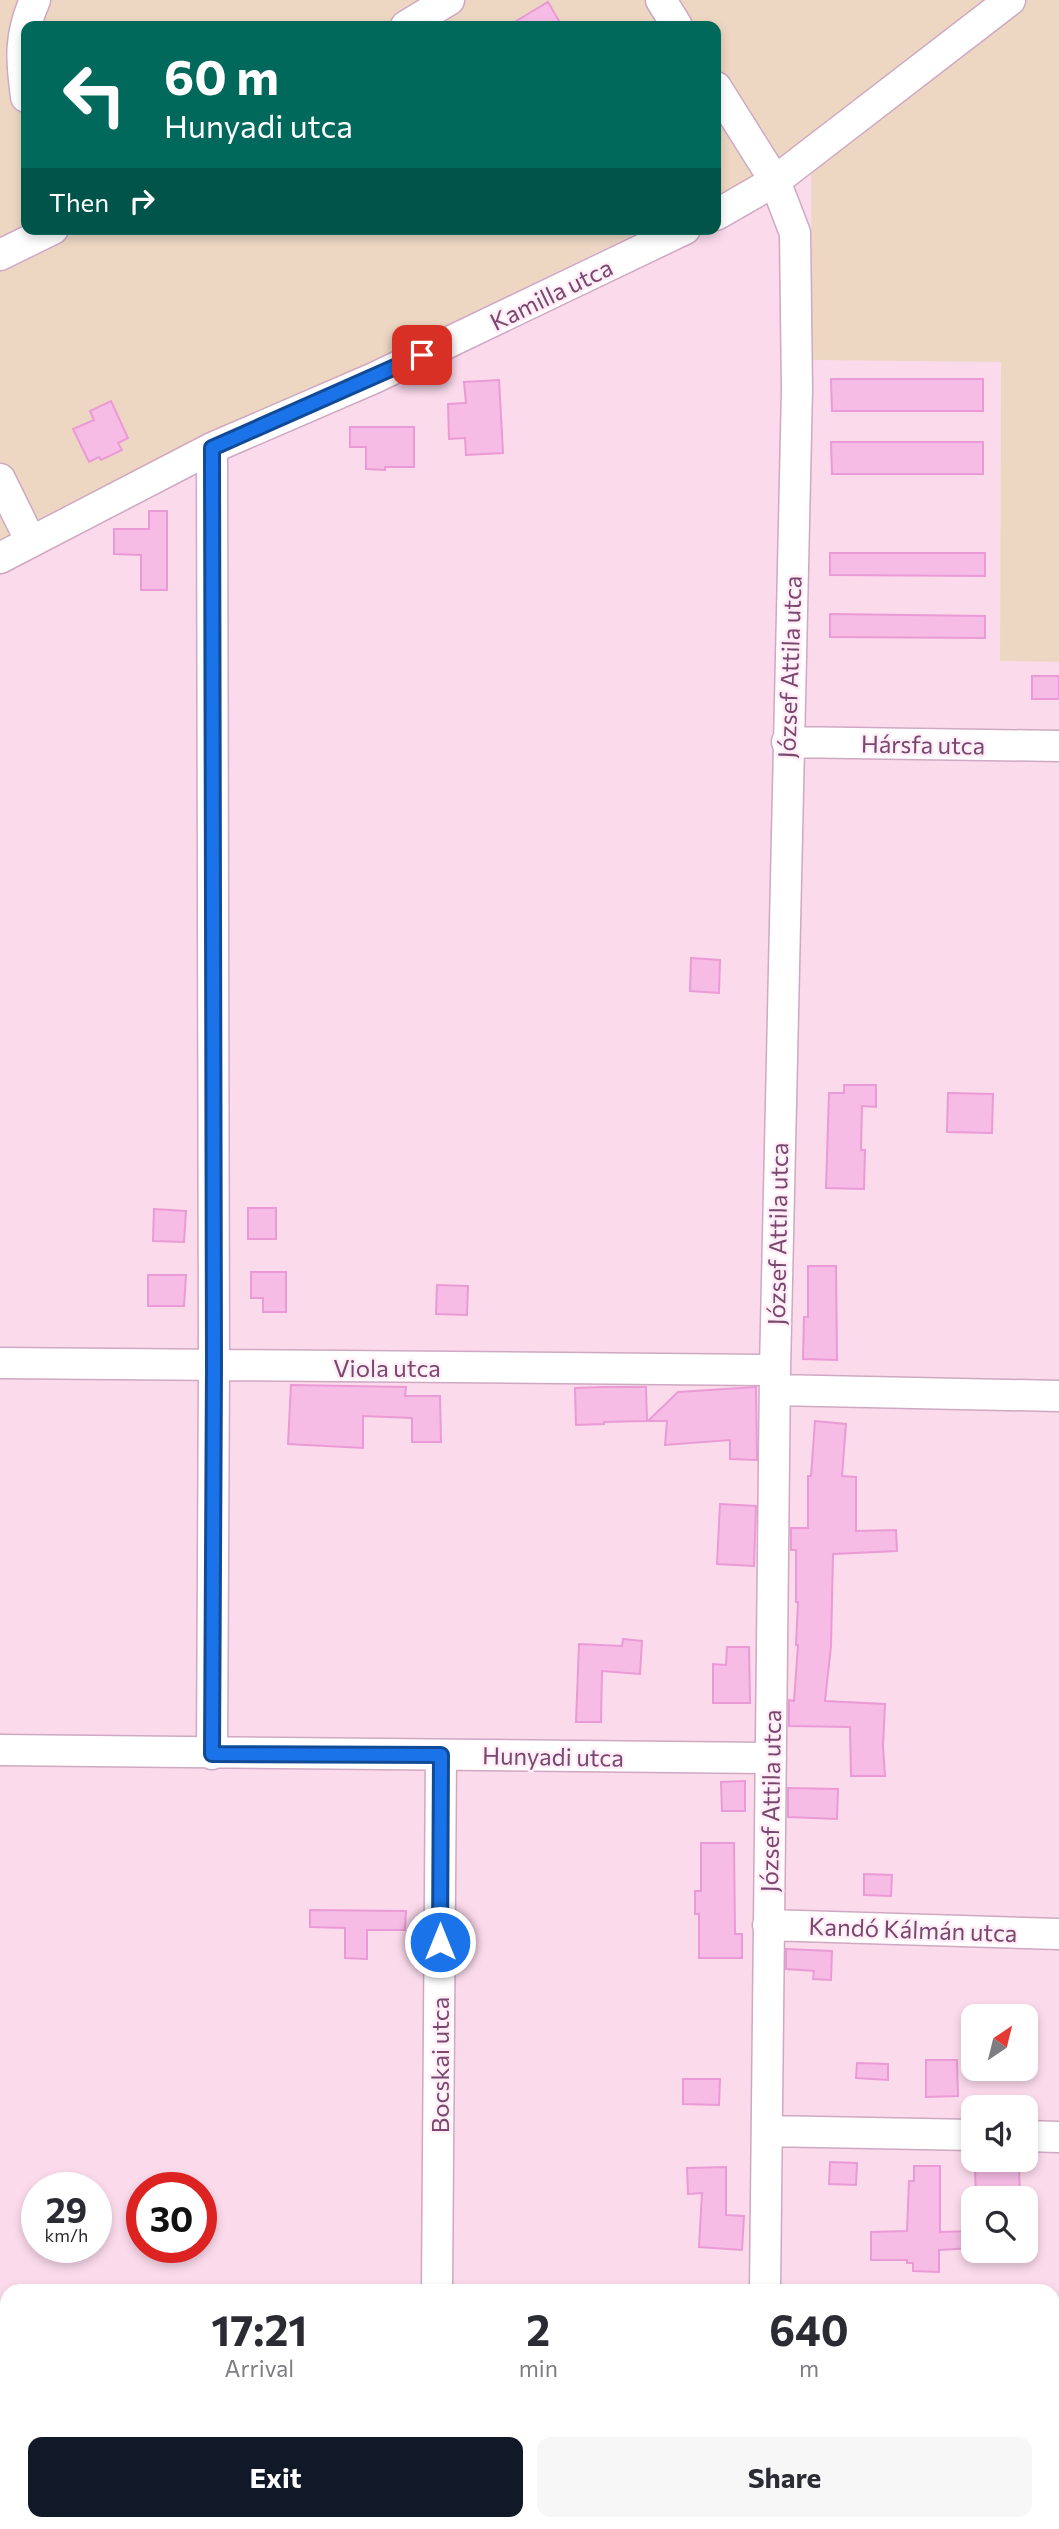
<!DOCTYPE html>
<html lang="en">
<head>
<meta charset="utf-8">
<style>
  :root { --surface:#fff; --page:#f7f7f7; --text:#2b2b33; --muted:#7c7c81; --accent:#111827 }
  body { margin:0; font-family:Commissioner,sans-serif; background:var(--page); color:var(--text); height:100vh; display:flex; flex-direction:column; font-size:26px; white-space:nowrap }
  * { box-sizing:border-box; margin:0 }
  p { font-size:23px; color:var(--muted) }
  .icon { flex:none; width:38px; height:38px; fill:none; stroke:currentColor; stroke-width:2; stroke-linecap:round; stroke-linejoin:round }
  .map { position:relative; flex:1; overflow:hidden }
  .panel { position:absolute; left:0px; top:2284px; width:1060px; height:247px; display:flex; flex-direction:column; background:var(--surface); border-radius:21px 21px 0 0; box-shadow:0 4px 10px #0003 }
  .panel>* { flex:none }
  .banner { position:absolute; left:21px; top:21px; width:700px; height:214px; border-radius:14px; box-shadow:0 4px 10px #0003; background:#00695c; color:#fff; overflow:hidden }
  .needle { width:46px; rotate:35deg }
  .buttons { position:absolute; left:961px; top:2004px; display:grid; gap:14px }
  .buttons a { display:grid; place-items:center; width:77px; height:77px; border-radius:14px; background:var(--surface); box-shadow:0 4px 10px #0003; font-size:35px }
  .speed { position:absolute; left:21px; top:2172px; display:flex; gap:14px; font-size:35px; font-weight:700; text-align:center }
  .speed>* { display:grid; place-content:center; width:91px; height:91px; border-radius:50%; background:var(--surface); box-shadow:0 4px 10px #0003; line-height:1 }
  .speed small { font-size:18px; font-weight:400 }
  .speed .limit { border:10px solid #d22; background:#fff; color:#111 }
  .pin { position:absolute; display:grid; place-items:center; width:60px; height:60px; color:#fff; margin:-30px; border-radius:14px; box-shadow:0 4px 10px #0006 }
  .me { position:absolute; width:77px; margin:-38px; rotate:0deg; stroke-linejoin:round; filter:drop-shadow(0 0 5px #0008) }
  .turn { display:flex; align-items:center; gap:24px; height:147px; padding:0 28px; font-size:32px }
  .turn .icon { width:91px; height:91px; stroke-width:2.5 }
  .turn b { display:block; font-size:49px; line-height:60px }
  .then { display:flex; align-items:center; height:66px; padding:0 28px; background:#0003; gap:14px; font-size:26px }
  .eta { display:flex; justify-content:space-evenly; align-items:center; height:119px; text-align:center }
  .eta b { font-size:42px; font-weight:700; line-height:49px }
  .button { display:flex; gap:14px; margin-top:auto; padding:14px 28px }
  .button a { flex:1; height:80px; border-radius:14px; background:var(--accent); color:#fff; font-size:28px; font-weight:700; line-height:80px; text-align:center }
  .button a+a { background:var(--page); color:var(--text) }
  .map>svg:first-child { display:block }
</style>
</head>
<body>
<div class="map">
<svg width="1059" height="2529" viewBox="0 0 1059 2529">
  <rect width="100%" height="100%" fill="#fee6f2"/>
  <path fill="#fbdaec" fill-rule="evenodd" d="M812 148 1001 362 1000 660 1059 662V2529H0V548L145 473 645 229H716V195ZM973 2016H1026V2068H973ZM973 2107H1026V2160H973ZM37 2188H96V2247H37ZM142 2188H201V2247H142ZM973 2198H1026V2250H973ZM7 2291H1054V2524H7Z"/>
  <path fill="#edd7c3" d="M0 0H1059V662L1000 661 1001 362 812 360 811 149 716 195V26H26V229H645L145 473 0 548Z"/>
  <path fill="#f6bce5" stroke="#ea9bd5" stroke-width="2" d="M548 2 562 26H508Z
    M831 379H983V411H832Z
    M499 380 503 453 466 455 465 438 449 439 448 404 466 403 464 382Z
    M111 401 128 438 118 443 122 450 101 460 99 457 89 462 73 429 94 420 90 411Z
    M350 427H414V467H385V470L366 469V447H350Z
    M831 442H983V474H832Z
    M149 511H167V590H141V555L114 554V529H149Z
    M830 553H985V576L830 575Z
    M830 614 985 616V638L830 637Z
    M1032 676H1059V699H1032Z
    M691 958 720 960 719 993 690 991Z
    M844 1085H876V1107L862 1106 861 1150H865L864 1189 826 1188 829 1093H844Z
    M948 1093 993 1094 992 1133 947 1132Z
    M248 1208H276V1239H248Z
    M154 1209 186 1211 184 1242 153 1241Z
    M808 1266H836L837 1360 803 1359 804 1317H808Z
    M251 1272H286V1312H263V1298H251Z
    M148 1275H186L184 1306H148Z
    M437 1285 468 1286 467 1315 436 1314Z
    M291 1385 406 1387 405 1396H440L441 1442H412V1418L363 1416V1448L288 1444Z
    M603 1387H646L647 1421 604 1422V1424L576 1425 575 1388Z
    M756 1387 757 1460 730 1459V1440L665 1445 667 1421H648L678 1392Z
    M815 1421 846 1424 842 1476 856 1477V1531L896 1530 897 1551 833 1554 831 1646 825 1701 885 1704 883 1747 885 1776H851L850 1727 789 1726V1700L794 1701 798 1645H796L798 1602H796V1550H791V1528H808V1476H811Z
    M720 1504 756 1506 754 1566 717 1564Z
    M623 1639 642 1641 640 1674 602 1671 601 1722H576L579 1644 622 1646Z
    M727 1647H749L750 1703H713V1664L726 1665Z
    M745 1781V1811H722L721 1782Z
    M788 1788 838 1789 837 1819 788 1817Z
    M701 1843H734L735 1934H742V1958H699V1914H695V1891H701Z
    M864 1874 892 1875 891 1896 864 1895Z
    M310 1910 406 1911 405 1930H367V1959L345 1958V1928L310 1927Z
    M786 1949 832 1951 831 1980 813 1979 814 1971 786 1969Z
    M926 2060H957L958 2096 926 2097Z
    M857 2063 888 2064V2080L856 2078Z
    M683 2079H720L719 2105 683 2104Z
    M830 2162 857 2163 856 2185 829 2184Z
    M914 2166H940V2232L973 2231V2248L939 2250V2272L913 2271V2263H907V2260H871V2232L907 2231 909 2181H914Z
    M726 2167V2215L744 2216 742 2250 699 2247 702 2193 688 2194 687 2168Z
    M975 2169H1019L1020 2198H976Z"/>
  <g fill="none" stroke-linecap="round" stroke-linejoin="round">
    <g stroke="#cfa8c2" stroke-width="33">
      <path id="minor" d="M661 0 677 26
        M406 26 449 0
        M716 87 775 181 795 233 797 389 775 1370 765 2291
        M26 97C21 59 19 36 35 0
        M716 215 775 181 1010 0
        M0 255 53 229
        M212 448 214 1366 212 1754
        M0 479 31 542
        M0 558 212 448 374 378 685 229
        M787 742 1059 746
        M0 1363 775 1370
        M775 1390 1059 1396
        M0 1750 771 1758
        M768 1925 1059 1934
        M767 2131 973 2135
        M1026 2136 1059 2137
        M437 2291 441 1755
        M435 2529V2524
        M761 2529V2524"/>
    </g>
    <use href="#minor" stroke="#fff" stroke-width="30"/>
  </g>
  <g fill="none" stroke-linecap="round" stroke-linejoin="round">
    <g stroke="#114b97" stroke-width="18">
      <path id="route" d="M422 355 212 448 214 1366 212 1754 441 1755 440 1942"/>
    </g>
    <use href="#route" stroke="#1a73e8" stroke-width="12"/>
  </g>
  <g text-anchor="middle" dominant-baseline="central" stroke-width="5" stroke-linejoin="round" paint-order="stroke">
    <g font-size="24" fill="#7a486e" stroke="#ffeef7">
      <text transform="translate(551 294) rotate(-26)">Kamilla utca</text>
      <text transform="translate(789 667) rotate(-88)">József Attila utca</text>
      <text transform="translate(923 744) rotate(1)">Hársfa utca</text>
      <text transform="translate(777 1234) rotate(-89)">József Attila utca</text>
      <text x="387" y="1367">Viola utca</text>
      <text transform="translate(553 1756) rotate(1)">Hunyadi utca</text>
      <text transform="translate(770 1801) rotate(-89)">József Attila utca</text>
      <text transform="translate(913 1929) rotate(2)">Kandó Kálmán utca</text>
      <text transform="translate(439 2065) rotate(-90)">Bocskai utca</text>
    </g>
  </g>
</svg>
<div class="buttons">
<a><svg class="needle" viewBox="-14 -14 28 28"><path d="M0-13l5 13h-10z" fill="#e53935"/><path d="M0 13l5-13h-10z" fill="#7c7c81"/></svg></a>
<a><svg class="icon" aria-label="sound" viewBox="0 0 24 24"><path d="M4 9h4l5-4v14l-5-4H4zM17 9q2 3 0 6"/></svg></a>
<a><svg class="icon" aria-label="search" viewBox="0 0 24 24"><circle cx="10" cy="10" r="6"/><path d="M15 15l6 6"/></svg></a>
</div>
<div class="speed"><div>29<small>km/h</small></div><div class="limit">30</div></div>
<div class="pin" style="left:422px;top:355px;background:#d93025"><svg class="icon" aria-label="arrive" viewBox="0 0 24 24"><path d="M6 21V4h12l-3 4 3 4H6"/></svg></div>
<svg class="me" style="left:440px;top:1942px" viewBox="-20 -20 40 40"><circle r="17" fill="#1a73e8" stroke="#fff" stroke-width="3"/><path d="M0-11L8 9 0 5-8 9z" fill="#fff"/></svg>
<div class="banner">
<div class="turn"><svg class="icon" aria-label="left" viewBox="0 0 24 24"><path d="M17 20v-9H6M10 6l-5 5 5 5"/></svg><div><b>60 m</b>Hunyadi utca</div></div>
<div class="then">Then<svg class="icon" aria-label="right" viewBox="0 0 24 24"><path d="M7 20v-9h11M14 6l5 5-5 5"/></svg></div>
</div>
<section class="panel">
<div class="eta">
<div><b>17:21</b><p>Arrival</p></div>
<div><b>2</b><p>min</p></div>
<div><b>640</b><p>m</p></div>
</div>
<div class="button"><a>Exit</a><a>Share</a></div>
</section>
</div>
</body>
</html>
